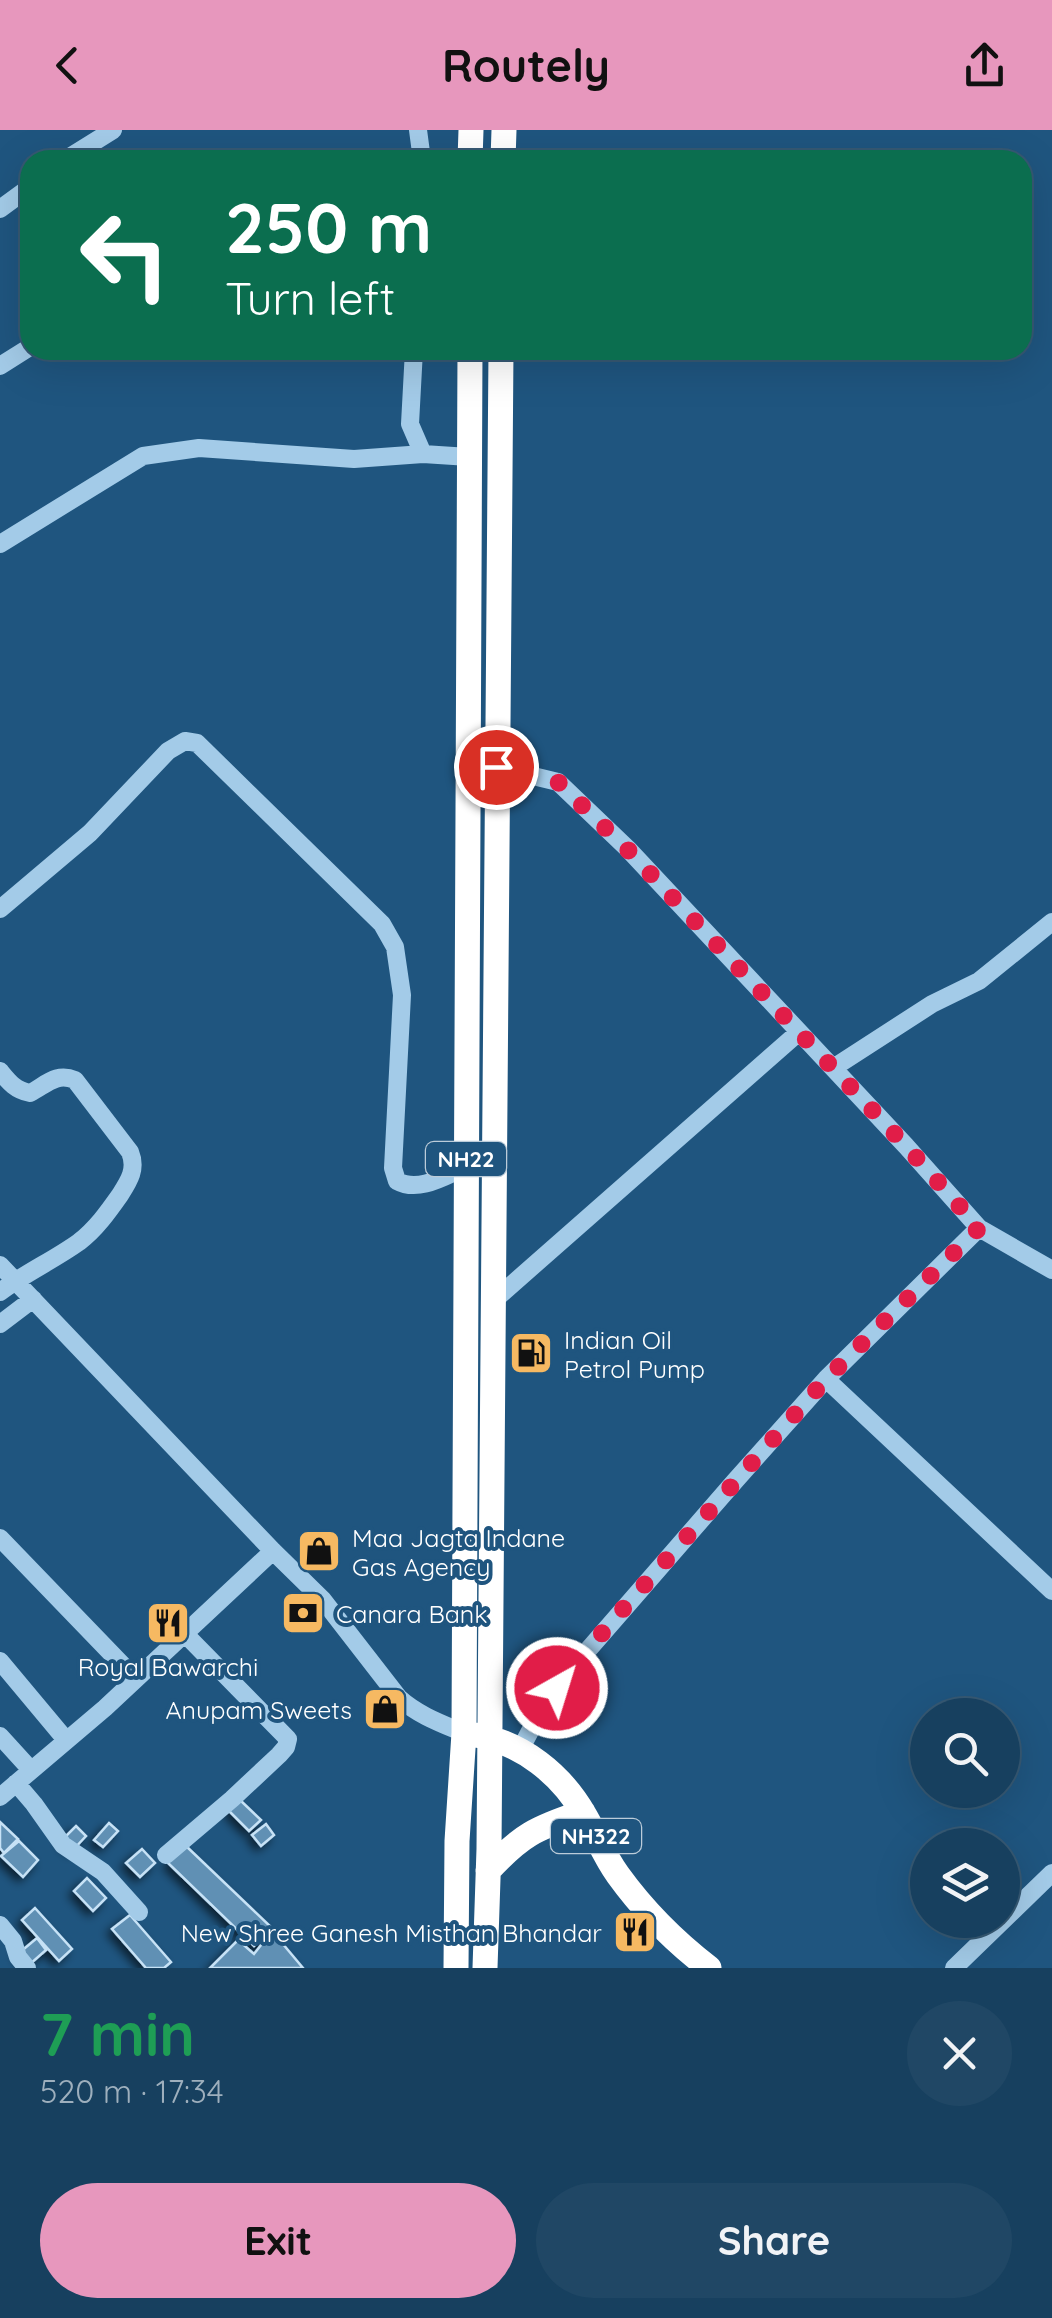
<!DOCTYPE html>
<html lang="en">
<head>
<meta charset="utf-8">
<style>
  :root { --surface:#17405f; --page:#204765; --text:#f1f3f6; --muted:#9eafbd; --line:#365974; --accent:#e797bd }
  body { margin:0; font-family:Quicksand,sans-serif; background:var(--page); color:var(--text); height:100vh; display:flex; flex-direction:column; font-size:38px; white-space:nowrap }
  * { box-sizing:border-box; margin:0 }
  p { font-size:32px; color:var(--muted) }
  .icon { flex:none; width:55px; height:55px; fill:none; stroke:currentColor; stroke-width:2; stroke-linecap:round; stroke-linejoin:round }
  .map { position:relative; height:1838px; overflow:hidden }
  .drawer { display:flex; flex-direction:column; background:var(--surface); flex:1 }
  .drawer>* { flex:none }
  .hud { position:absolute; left:20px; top:20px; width:1012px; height:210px; border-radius:30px; box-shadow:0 10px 40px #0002,0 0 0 2px var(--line); background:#0b6e4f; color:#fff; overflow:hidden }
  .buttons { position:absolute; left:910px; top:1568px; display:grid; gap:20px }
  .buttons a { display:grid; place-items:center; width:110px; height:110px; border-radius:50%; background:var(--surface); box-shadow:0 10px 40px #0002,0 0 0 2px var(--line); font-size:50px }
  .pin { position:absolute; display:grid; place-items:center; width:85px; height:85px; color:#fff; margin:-42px; border:5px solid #fff; border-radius:50%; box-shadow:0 2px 10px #0007 }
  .me { position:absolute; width:110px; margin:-55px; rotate:39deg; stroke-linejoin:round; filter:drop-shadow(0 0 8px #0008) }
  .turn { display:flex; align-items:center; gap:35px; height:210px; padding:0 40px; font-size:45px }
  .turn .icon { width:130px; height:130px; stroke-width:2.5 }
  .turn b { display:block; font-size:70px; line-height:85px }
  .round { display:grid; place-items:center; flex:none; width:105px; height:105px; border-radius:52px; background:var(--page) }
  .overview { display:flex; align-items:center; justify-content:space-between; height:170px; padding:0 40px }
  h1 { font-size:60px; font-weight:800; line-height:75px; color:#1e9e55 }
  .primary-button { display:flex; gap:20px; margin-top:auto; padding:20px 40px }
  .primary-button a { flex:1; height:115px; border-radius:60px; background:var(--accent); color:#111; font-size:40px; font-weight:800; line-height:115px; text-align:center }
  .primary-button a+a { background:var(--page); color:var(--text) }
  header { display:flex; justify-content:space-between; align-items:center; height:130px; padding:0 40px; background:var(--accent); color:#111; font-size:45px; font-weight:800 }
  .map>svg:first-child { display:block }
</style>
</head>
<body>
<header><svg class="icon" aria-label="back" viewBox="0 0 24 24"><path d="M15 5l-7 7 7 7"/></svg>Routely<svg class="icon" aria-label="share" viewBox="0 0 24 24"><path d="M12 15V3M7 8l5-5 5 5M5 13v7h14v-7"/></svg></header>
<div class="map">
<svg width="1052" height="1838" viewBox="0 0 1052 1838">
  <defs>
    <filter id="shadow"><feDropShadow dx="-4.5" dy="4.5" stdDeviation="5" flood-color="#0009"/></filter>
  </defs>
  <rect width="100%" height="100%" fill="#1f557f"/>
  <path fill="#6090b4" stroke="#c7e2f6" stroke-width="2.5" filter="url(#shadow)" d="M240 1670 261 1690 249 1701 229 1681Z
    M0 1692 18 1709 4 1723 0 1718Z
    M109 1693 118 1701 103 1717 94 1710Z
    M266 1694 274 1705 261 1716 252 1705Z
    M76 1696 86 1706 73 1720 63 1709Z
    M19 1711 38 1730 23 1747 1 1726Z
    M185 1715 272 1798 254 1816 168 1733Z
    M142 1719 155 1733 140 1747 126 1733Z
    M87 1748 106 1768 93 1781 74 1761Z
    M35 1778 72 1819 59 1831 22 1790Z
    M130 1785 171 1832 164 1838H146L112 1799Z
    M272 1801 303 1838H210L238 1810 254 1824Z
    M37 1808 46 1820 29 1835 19 1823Z"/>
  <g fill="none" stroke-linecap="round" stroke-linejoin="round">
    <path stroke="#a3cbe8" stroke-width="18" d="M418 0 422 30
      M65 30 113 0
      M0 79 30 57
      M414 220 410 294 423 324 469 327
      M0 236 30 217
      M0 414 143 326 199 318 354 329 423 324
      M496 637 558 652 628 719 906 1016 979 1098 1052 1140
      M0 779 90 703 168 621 185 611 197 613 382 794 395 817 402 865 393 1038 397 1051C419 1063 445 1046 466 1037
      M833 938 932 874 979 851 1052 792
      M0 941C9 952 15 960 30 963 46 955 56 942 75 950L130 1022C137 1039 129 1051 120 1065 108 1082 96 1099 79 1112 54 1130 25 1143 0 1162
      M0 1135 273 1421 323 1470 399 1568C418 1585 440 1593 464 1603
      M492 1172 799 902
      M0 1194 33 1169
      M826 1249 1052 1461
      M0 1408 136 1549
      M0 1531 66 1610
      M0 1606 31 1640
      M519 1622 539 1584 575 1535 735 1351 826 1249 979 1098
      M16 1653 34 1674 63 1715 103 1742 139 1782
      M0 1667 105 1578 273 1421
      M166 1725 232 1669 279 1625 286 1617 288 1609 185 1504
      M0 1795 13 1811 18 1827 27 1838
      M954 1838 1052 1743"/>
    <path stroke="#fff" stroke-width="25" d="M470 30 471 0
      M503 30 504 0
      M476 1605C522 1613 561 1644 584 1684 596 1704 604 1726 618 1745 644 1781 674 1811 709 1838
      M488 1741C523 1703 536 1699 583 1682
      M456 1838 457 1711 464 1603 470 220
      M485 1838 489 1719 501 220"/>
  </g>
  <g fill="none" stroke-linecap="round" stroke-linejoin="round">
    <path stroke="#e11d48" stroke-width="18" stroke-dasharray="0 32.4" d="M496 637 558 652 628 720 906 1016 979 1098 826 1249 608 1496 557 1558"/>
  </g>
  <defs>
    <g id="fuel-square" transform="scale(2.25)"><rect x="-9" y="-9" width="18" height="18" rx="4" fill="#f6b962" stroke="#1f557f"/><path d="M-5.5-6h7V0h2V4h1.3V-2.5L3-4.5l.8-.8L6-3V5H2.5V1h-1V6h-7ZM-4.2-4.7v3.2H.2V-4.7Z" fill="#111"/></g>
    <g id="shop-square" transform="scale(2.25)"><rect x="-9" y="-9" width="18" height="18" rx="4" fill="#f6b962" stroke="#1f557f"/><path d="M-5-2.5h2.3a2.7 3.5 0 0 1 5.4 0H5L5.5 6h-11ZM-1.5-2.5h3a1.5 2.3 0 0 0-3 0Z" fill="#111"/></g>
    <g id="bank-square" transform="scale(2.25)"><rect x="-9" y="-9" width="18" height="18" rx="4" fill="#f6b962" stroke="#1f557f"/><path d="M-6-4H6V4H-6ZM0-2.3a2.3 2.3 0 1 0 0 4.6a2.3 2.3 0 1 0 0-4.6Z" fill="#111"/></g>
    <g id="restaurant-square" transform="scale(2.25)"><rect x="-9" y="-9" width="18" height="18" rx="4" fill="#f6b962" stroke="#1f557f"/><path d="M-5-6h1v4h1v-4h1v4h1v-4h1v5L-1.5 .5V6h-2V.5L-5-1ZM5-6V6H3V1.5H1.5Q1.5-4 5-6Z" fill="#111"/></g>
  </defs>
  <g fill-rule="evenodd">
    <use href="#fuel-square" x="531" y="1223"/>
    <use href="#shop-square" x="319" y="1421"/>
    <use href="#bank-square" x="303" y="1483"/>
    <use href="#restaurant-square" x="168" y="1493"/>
    <use href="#shop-square" x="385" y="1579"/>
    <use href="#restaurant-square" x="635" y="1802"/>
  </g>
  <g text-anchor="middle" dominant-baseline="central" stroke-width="8" stroke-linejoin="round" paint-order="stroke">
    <g fill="#1f557f" stroke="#bcccd9" stroke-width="2.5">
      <rect x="426" y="1012" width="80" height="34" rx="8"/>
      <rect x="551" y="1689" width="90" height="34" rx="8"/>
    </g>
    <g font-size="22" font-weight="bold" fill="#fff">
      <text x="466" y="1029">NH22</text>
      <text x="596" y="1706">NH322</text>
    </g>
    <g font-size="25" fill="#fff" stroke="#1f557f" text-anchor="start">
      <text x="564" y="1209">Indian Oil<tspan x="564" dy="29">Petrol Pump</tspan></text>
      <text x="352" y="1407">Maa Jagta Indane<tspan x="352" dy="29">Gas Agency</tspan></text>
      <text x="336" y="1483">Canara Bank</text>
      <text x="168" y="1536" text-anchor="middle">Royal Bawarchi</text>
      <text x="352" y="1579" text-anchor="end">Anupam Sweets</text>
      <text x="602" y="1802" text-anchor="end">New Shree Ganesh Misthan Bhandar</text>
    </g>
  </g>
</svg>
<div class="buttons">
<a><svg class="icon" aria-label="search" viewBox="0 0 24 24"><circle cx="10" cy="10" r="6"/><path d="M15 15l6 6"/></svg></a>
<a><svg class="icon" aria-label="layers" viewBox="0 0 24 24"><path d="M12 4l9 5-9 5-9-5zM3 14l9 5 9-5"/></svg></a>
</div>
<div class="pin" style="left:496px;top:637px;background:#d93025"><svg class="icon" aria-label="arrive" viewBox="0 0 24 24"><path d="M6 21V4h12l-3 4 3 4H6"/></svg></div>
<svg class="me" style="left:557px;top:1558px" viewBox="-20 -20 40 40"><circle r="17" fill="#e11d48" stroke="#fff" stroke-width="3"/><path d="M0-11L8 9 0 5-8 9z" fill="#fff"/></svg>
<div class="hud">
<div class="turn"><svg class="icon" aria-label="left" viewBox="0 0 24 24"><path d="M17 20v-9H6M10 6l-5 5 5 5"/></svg><div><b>250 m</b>Turn left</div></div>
</div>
</div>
<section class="drawer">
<div class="overview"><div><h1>7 min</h1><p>520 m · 17:34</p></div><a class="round"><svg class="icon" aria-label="close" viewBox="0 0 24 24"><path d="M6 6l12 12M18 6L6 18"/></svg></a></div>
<div class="primary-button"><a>Exit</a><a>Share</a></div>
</section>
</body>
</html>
